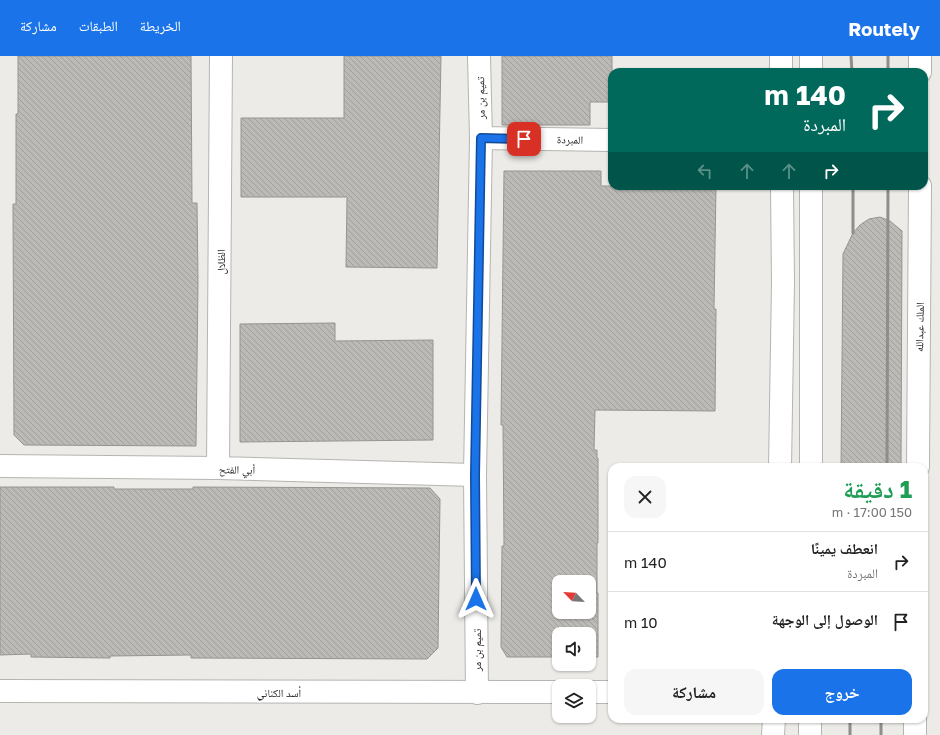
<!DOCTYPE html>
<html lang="ar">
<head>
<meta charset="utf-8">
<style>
  :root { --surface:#fff; --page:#f6f6f6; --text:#222; --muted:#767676; --line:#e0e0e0; --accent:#1a73e8 }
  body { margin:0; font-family:"Golos Text","Noto Naskh Arabic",sans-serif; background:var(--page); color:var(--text); direction:rtl; height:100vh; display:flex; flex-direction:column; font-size:15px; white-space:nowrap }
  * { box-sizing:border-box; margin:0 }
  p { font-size:13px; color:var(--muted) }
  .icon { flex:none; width:22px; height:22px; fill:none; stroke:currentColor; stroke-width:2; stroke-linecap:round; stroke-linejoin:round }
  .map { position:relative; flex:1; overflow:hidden; direction:ltr }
  .details { position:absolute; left:608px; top:407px; width:320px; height:260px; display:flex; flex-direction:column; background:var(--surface); border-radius:12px; box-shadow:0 1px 3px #0004; direction:rtl }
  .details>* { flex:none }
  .top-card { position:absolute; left:608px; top:12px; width:320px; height:122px; border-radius:12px; box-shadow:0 1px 3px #0004; direction:rtl; background:#00695c; color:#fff; overflow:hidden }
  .needle { width:26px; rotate:295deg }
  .fabs { position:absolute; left:552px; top:519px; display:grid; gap:8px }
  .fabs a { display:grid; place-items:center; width:44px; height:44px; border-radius:8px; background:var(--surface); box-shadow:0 1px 3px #0004; font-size:20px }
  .pin { position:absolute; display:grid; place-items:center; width:34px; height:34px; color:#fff; margin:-17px; border-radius:8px; box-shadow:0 2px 6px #0006 }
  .me { position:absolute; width:44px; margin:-22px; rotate:0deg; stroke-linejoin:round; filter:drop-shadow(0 0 3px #0008) }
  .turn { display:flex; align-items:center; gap:14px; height:84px; padding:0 16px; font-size:18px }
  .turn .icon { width:52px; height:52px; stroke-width:2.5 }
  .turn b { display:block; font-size:28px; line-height:34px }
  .lanes { display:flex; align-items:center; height:38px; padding:0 16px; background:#0003; justify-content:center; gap:20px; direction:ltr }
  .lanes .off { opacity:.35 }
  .round { display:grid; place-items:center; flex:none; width:42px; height:42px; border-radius:12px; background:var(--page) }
  .overview { display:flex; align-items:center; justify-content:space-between; height:68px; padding:0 16px }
  h1 { font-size:24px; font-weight:700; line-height:30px; color:#1e9e55 }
  .cta { display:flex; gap:8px; margin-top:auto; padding:8px 16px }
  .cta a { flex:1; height:46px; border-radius:12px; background:var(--accent); color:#fff; font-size:16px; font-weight:700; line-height:46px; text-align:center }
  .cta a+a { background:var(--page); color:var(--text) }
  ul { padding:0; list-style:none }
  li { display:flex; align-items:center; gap:12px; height:60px; padding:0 16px; border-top:1px solid var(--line) }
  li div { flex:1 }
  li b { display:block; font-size:15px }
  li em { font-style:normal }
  header { display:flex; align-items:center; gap:24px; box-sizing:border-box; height:56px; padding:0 20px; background:var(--accent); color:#fff }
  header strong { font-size:19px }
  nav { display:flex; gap:22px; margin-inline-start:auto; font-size:14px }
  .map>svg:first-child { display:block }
</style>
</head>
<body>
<header>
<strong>Routely</strong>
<nav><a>الخريطة</a><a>الطبقات</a><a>مشاركة</a></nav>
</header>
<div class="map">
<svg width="940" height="679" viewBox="0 0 940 679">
  <defs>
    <pattern id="building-back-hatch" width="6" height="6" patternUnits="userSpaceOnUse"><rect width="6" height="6" fill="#bcbab6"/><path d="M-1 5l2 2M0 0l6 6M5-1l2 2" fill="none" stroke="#a19f9c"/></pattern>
  </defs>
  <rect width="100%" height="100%" fill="#edebe7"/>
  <path fill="url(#building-back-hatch)" stroke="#969490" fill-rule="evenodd" d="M18 0H191L192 147H197L198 226 196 390 24 389 14 379 13 148H16V58H18Z
    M344 0H441L437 212 346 211 347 141H241V62H344Z
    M502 0H612V46H590V69H502Z
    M504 115H601V130H716L714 253H716L715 355 595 354 594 394H597V402H598V487H597V537H598V601H589V578H559V601H507L501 591 502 490H504L503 369H501ZM559 526H589V556H559Z
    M880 161 890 165 902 175 901 411H841L843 198 853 177 860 169 869 163Z
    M335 267V285L433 284V384L240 386V268Z
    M0 431H114V433H193V431L430 432 440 443 438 592 427 603 191 602V599L110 600V602L31 601V598L0 599Z"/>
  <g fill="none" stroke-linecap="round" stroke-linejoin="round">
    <g stroke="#b5b4b0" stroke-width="24">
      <path id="street" d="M481 82 612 84
        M0 410 218 412 475 419
        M218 412 221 0
        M0 635 559 636
        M589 636H612
        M477 637 475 419 481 82 479 0"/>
    </g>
    <g stroke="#b5b4b0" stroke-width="24">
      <path id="secondary" d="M781 0V16
        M780 411 783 227 782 130
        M773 679 774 663"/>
    </g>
    <g stroke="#b5b4b0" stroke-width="24">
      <path id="highway" d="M811 16V0
        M920 16V0
        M811 411V130
        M918 411 920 130
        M810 679V663
        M915 679V663"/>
    </g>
    <use href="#street" stroke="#fff" stroke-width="22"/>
    <use href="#secondary" stroke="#fff" stroke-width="22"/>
    <use href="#highway" stroke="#fff" stroke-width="22"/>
    <path stroke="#908e8b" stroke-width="3" d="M851 0 852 16
      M888 0V16
      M853 130V177
      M887 411 888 130
      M850 679V663
      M881 679V663"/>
  </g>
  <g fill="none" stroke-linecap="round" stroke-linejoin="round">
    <g stroke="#114b97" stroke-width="10">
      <path id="route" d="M476 543 475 419 481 82 524 83"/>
    </g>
    <use href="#route" stroke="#1a73e8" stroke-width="7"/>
  </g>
  <g text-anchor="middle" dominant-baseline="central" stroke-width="3" stroke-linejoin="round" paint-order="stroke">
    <g font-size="11" fill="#201f1e" stroke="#fff">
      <text transform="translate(480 42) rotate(-91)">تميم بن مر</text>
      <text transform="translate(570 83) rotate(1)">المبردة</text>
      <text transform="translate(220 206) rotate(-90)">الظلال</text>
      <text transform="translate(919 271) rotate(-89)">الملك عبدالله</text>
      <text transform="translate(237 413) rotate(1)">أبي الفتح</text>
      <text transform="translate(476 594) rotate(-90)">تميم بن مر</text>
      <text x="279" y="636">أسد الكناني</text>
    </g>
  </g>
</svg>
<div class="fabs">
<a><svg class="needle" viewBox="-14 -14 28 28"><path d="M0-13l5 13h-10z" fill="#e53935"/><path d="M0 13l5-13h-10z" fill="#767676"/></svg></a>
<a><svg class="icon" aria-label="sound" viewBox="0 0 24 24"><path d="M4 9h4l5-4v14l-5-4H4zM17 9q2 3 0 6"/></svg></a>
<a><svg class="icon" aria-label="layers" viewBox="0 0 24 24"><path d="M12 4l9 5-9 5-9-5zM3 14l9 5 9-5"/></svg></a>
</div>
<div class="pin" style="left:524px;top:83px;background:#d93025"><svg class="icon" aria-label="arrive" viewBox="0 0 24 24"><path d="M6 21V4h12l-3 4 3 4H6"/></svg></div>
<svg class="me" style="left:476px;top:543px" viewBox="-20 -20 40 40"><path d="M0-17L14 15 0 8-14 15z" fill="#1a73e8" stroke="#fff" stroke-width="4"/></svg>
<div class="top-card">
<div class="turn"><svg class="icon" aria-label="right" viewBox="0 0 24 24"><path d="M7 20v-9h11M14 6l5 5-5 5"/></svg><div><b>140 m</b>المبردة</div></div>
<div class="lanes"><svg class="icon off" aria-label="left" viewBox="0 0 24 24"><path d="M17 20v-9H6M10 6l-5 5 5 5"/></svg><svg class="icon off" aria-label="ahead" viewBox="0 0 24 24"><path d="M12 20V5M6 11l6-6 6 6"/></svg><svg class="icon off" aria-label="ahead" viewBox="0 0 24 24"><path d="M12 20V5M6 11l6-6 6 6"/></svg><svg class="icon" aria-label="right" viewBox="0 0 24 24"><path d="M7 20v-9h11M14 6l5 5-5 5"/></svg></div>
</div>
<section class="details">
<div class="overview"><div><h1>1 دقيقة</h1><p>150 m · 17:00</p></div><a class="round"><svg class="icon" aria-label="close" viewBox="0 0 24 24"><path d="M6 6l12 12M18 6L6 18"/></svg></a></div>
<ul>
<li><svg class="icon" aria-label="right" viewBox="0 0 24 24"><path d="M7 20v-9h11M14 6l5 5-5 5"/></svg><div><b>انعطف يمينًا</b><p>المبردة</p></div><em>140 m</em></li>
<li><svg class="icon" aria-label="arrive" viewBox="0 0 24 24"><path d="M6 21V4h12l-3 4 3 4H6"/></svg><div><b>الوصول إلى الوجهة</b></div><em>10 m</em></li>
</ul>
<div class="cta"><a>خروج</a><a>مشاركة</a></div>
</section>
</div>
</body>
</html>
